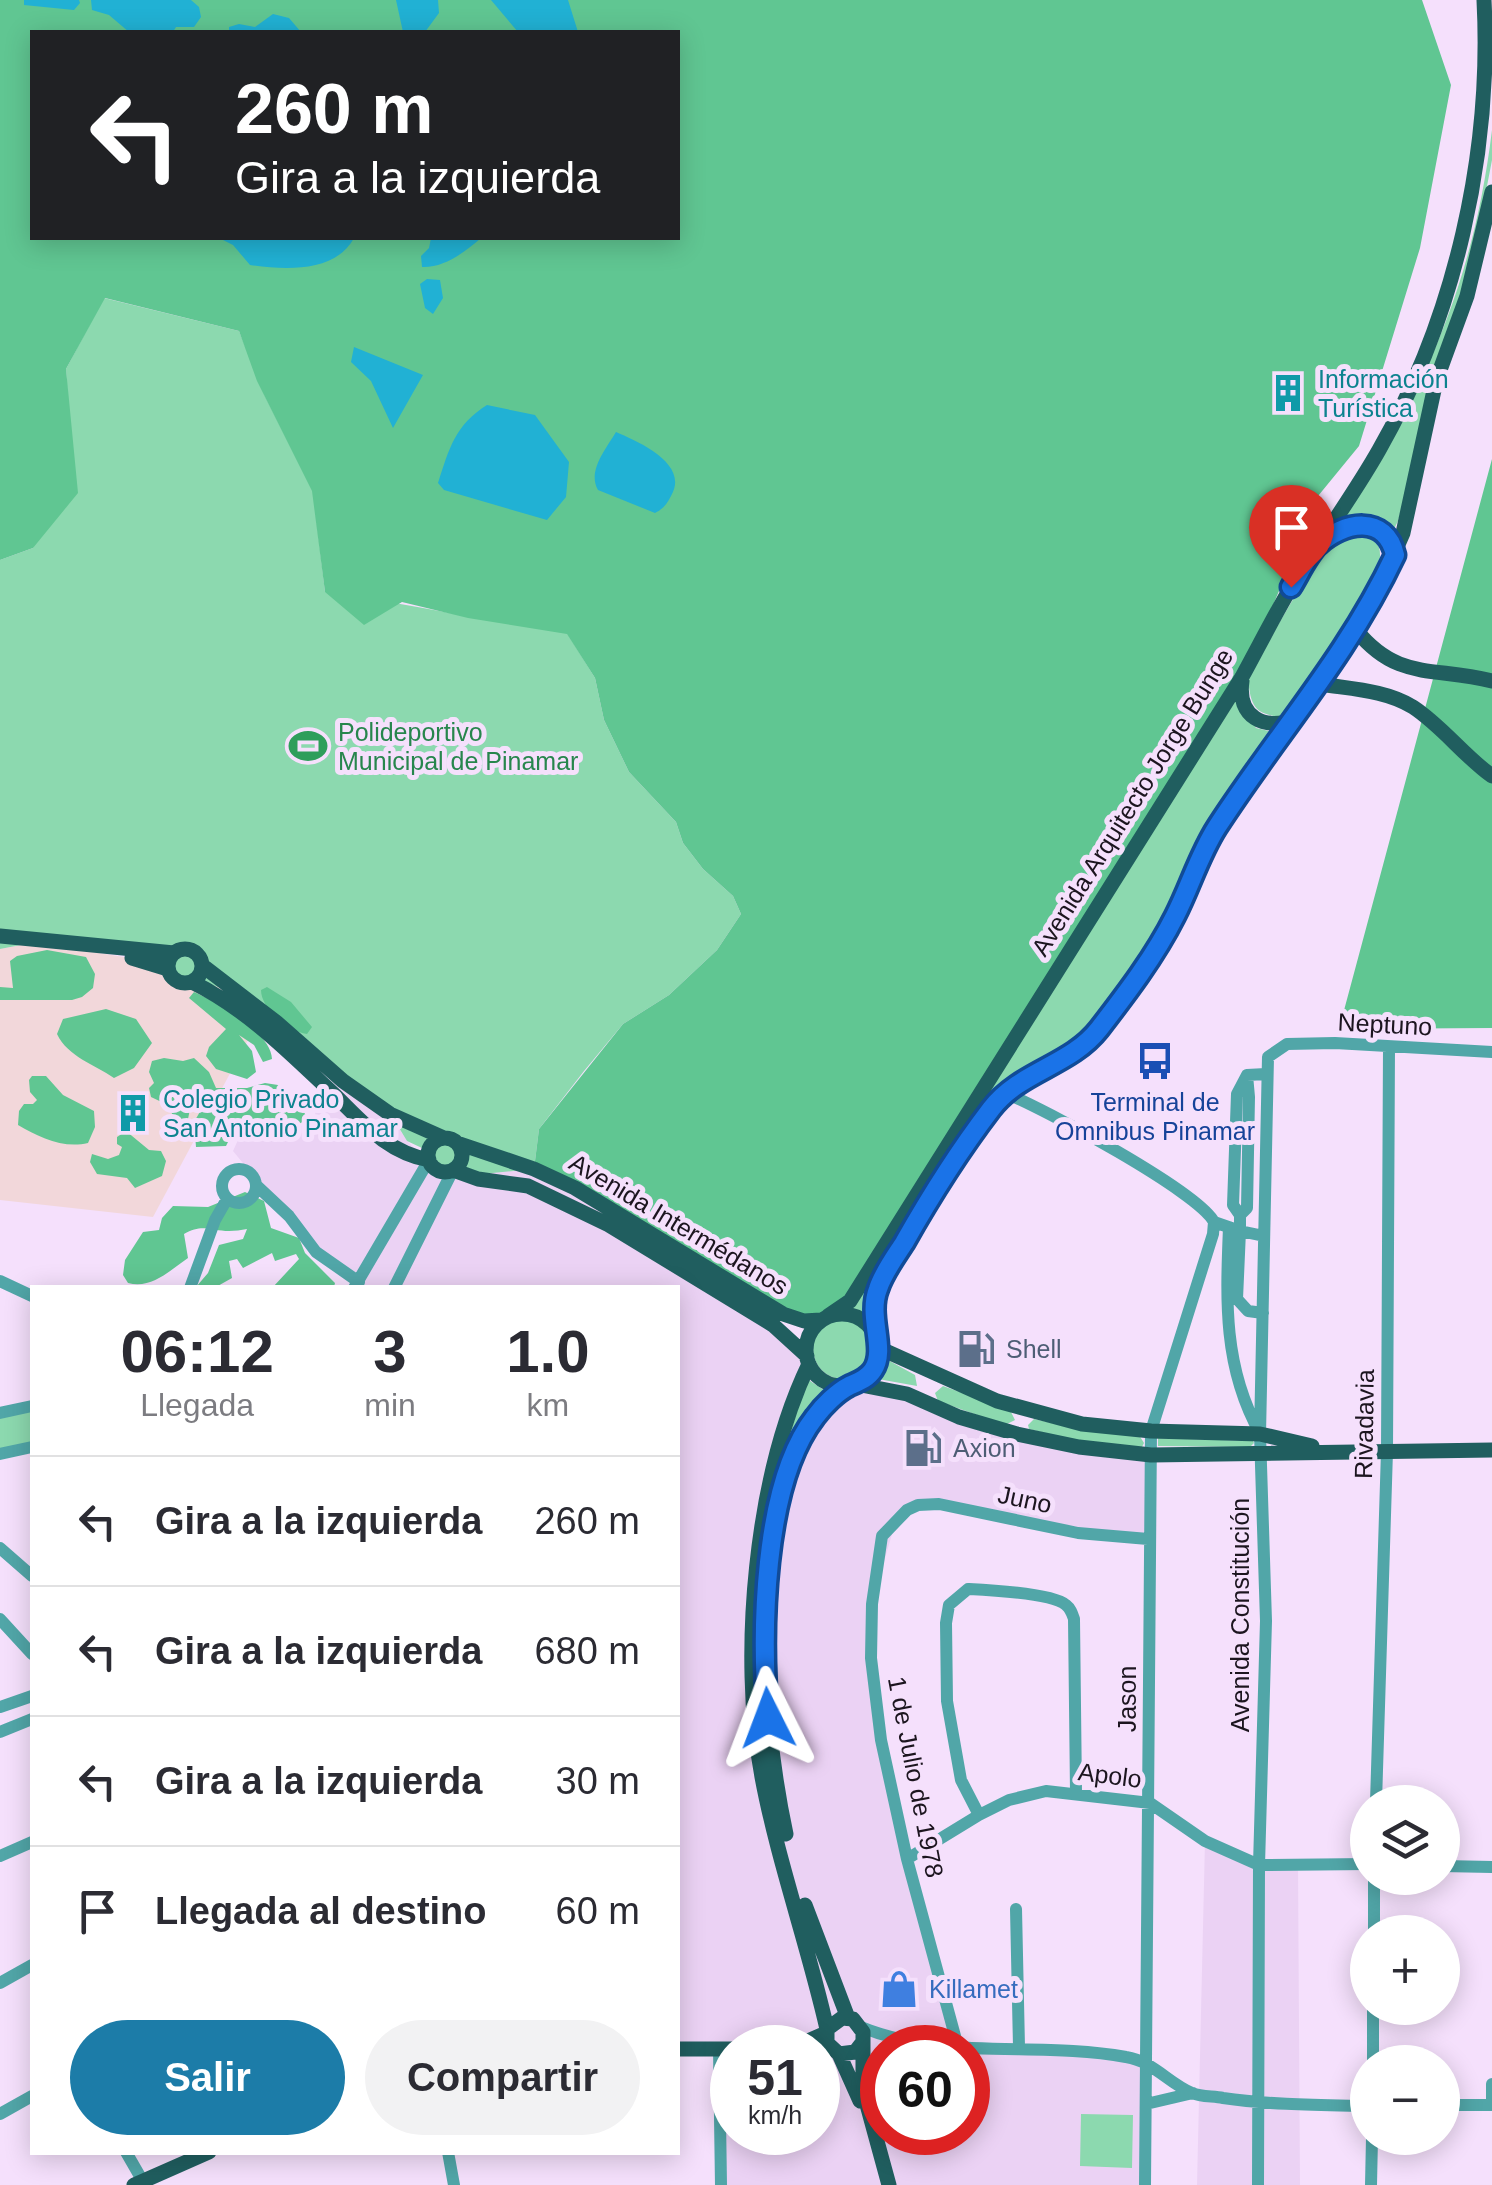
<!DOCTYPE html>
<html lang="es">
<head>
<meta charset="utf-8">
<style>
  :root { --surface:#fff; --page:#f2f2f3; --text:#2b2b33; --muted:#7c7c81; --line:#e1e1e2; --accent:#1c7ca8 }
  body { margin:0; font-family:Helvetica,sans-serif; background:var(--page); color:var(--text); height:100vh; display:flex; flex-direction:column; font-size:38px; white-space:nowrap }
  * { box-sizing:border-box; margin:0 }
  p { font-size:32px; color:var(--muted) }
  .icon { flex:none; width:55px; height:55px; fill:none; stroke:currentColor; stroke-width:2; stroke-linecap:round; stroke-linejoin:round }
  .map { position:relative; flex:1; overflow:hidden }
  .panel { position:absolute; left:30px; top:1285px; width:650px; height:870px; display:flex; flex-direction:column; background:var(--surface); border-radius:0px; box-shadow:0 5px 25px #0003 }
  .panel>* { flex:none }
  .guide { position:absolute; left:30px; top:30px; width:650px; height:210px; border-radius:0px; box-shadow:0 5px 25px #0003; background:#202124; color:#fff; overflow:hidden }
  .controls { position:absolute; left:1350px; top:1785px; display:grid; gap:20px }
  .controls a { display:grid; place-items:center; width:110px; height:110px; border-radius:50%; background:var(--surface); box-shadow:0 5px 25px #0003; font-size:50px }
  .speed { position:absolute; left:710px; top:2025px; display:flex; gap:20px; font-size:50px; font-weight:700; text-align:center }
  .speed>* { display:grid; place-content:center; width:130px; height:130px; border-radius:50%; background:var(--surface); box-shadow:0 5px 25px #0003; line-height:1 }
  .speed small { font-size:25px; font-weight:400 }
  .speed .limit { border:15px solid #d22; background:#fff; color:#111 }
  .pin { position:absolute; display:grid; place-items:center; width:85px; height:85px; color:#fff; margin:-102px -42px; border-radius:50% 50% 50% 0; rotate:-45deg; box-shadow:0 0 10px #0007 }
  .pin .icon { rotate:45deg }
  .me { position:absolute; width:110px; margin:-55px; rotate:357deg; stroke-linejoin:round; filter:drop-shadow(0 0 8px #0008) }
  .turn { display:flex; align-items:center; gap:35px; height:210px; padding:0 40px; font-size:45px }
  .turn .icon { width:130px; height:130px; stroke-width:2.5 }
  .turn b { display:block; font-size:70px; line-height:85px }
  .eta { display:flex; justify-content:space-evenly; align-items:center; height:170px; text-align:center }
  .eta b { font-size:60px; font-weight:700; line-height:70px }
  .action { display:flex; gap:20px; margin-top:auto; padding:20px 40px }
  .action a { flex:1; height:115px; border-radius:60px; background:var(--accent); color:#fff; font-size:40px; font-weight:700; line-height:115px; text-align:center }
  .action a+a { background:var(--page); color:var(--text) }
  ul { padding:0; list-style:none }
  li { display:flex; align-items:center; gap:30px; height:130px; padding:0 40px; border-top:2px solid var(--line) }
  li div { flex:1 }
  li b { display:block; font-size:38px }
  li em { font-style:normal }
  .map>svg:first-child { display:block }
</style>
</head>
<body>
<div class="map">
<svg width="1492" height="2185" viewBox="0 0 1492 2185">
  <rect width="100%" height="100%" fill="#f5e0fc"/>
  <path fill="#ebd2f4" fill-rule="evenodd" d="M343 1081 390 1114 407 1141 435 1168 534 1169 735 1286 826 1382 837 1386 856 1384 1017 1434 1151 1455 1148 1539 939 1504 897 1517 872 1603 873 1693 957 2046 1146 2062 1144 2185H721L719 2050 678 2049V1288L359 1287 316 1252 233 1151 243 1129 307 1126 315 1118 316 1098 326 1084ZM879 2042 968 2048V2132H882V2058L876 2061 874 2095 881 2127H872V2055ZM732 2048H818V2132H732Z
    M1205 1841 1259 1865 1298 1864 1300 2185H1197Z"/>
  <path fill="#f2d7da" d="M26 944H44L148 961 222 983 263 1012 153 1217 0 1200V949Z"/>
  <path fill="#8cd9af" d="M1492 130V160L1477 238 1398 521 1394 529C1380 511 1363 513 1343 519 1425 388 1473 285 1492 130Z
    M104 298 239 331 265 396 313 491 325 592C406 603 486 621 567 633L595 678 604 720 629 772 676 822 683 843 703 869 733 896 741 914 717 950 669 995 623 1024 584 1071 539 1129 534 1169 482 1174 435 1168 422 1148 407 1141 390 1113 243 996 196 979 180 982 123 952 26 944 0 949V560L33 548 69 418 66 369Z
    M1363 531C1423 550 1307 688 1287 717 1255 716 1250 707 1248 676L1322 550 1349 533Z
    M1236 698 1256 728 1277 733 1170 914 1097 1019 1078 1041 1013 1078 999 1092 901 1236 869 1320 861 1313 848 1309Z
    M813 1349a30 30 0 1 1 60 0a30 30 0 1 1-60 0Z
    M886 1359 915 1375 917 1386 878 1379Z
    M807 1379 830 1394 809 1412 789 1448 786 1447Z
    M943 1386 1010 1410 1015 1420 1005 1425 938 1401 935 1393Z
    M32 1405V1447L0 1454V1412Z
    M1034 1419 1088 1431 1139 1435 1144 1443 1142 1447 1085 1443 1029 1429 1028 1425Z
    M1158 1438 1253 1441 1254 1443 1250 1447 1158 1446Z
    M1081 2114 1133 2115 1132 2168 1080 2166Z"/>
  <path fill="#60c692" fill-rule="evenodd" d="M0 0H1422L1451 85 1420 248 1359 446 1291 529 1282 584 1242 677 850 1301 804 1321 534 1169 539 1129 623 1024 669 995 717 950 741 914 733 896 703 869 683 843 676 822 629 772 604 720 595 678 567 634 468 618 402 602 364 625 325 592 312 491 257 381 239 331 105 298 66 369 78 493 33 548 0 560ZM32 32H678V238H32Z
    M1492 459V1028L1339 1029Z
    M47 950 86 957 95 974 93 988 82 997 72 1000H0V987L13 988 10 961 17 956Z
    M267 987 291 1002 312 1027 307 1034C289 1032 261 1009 261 990Z
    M194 992C217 1002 271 1032 272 1059L263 1062 254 1045 239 1035 252 1051 256 1072 247 1079 216 1069 206 1056 209 1047 226 1029 189 998Z
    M106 1009 136 1019 152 1043 134 1068 114 1078C94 1064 68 1057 57 1034L63 1019Z
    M164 1058 183 1061 194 1058 209 1072 216 1088H247L265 1083 278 1085 298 1102 308 1119 284 1132 251 1135 242 1123 236 1126 226 1146 196 1147 194 1122 205 1103 202 1097 191 1104 188 1119 181 1120 172 1114 170 1106 151 1097 149 1088 154 1083 149 1072 152 1061Z
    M32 1076H46L63 1095 94 1111 95 1127 88 1143C63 1149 39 1137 18 1125L19 1111 24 1104H33L37 1100 30 1092 29 1080Z
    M126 1131 149 1150 161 1151 166 1161 162 1176 135 1188 127 1178 97 1174 90 1162 92 1154 108 1159 119 1155 122 1147 117 1144V1137Z
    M245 1192 264 1201 271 1228 299 1238 305 1253 335 1283 334 1287H273L299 1259 296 1254 275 1261 272 1253 243 1268 237 1259 229 1261 232 1278 216 1287H196L208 1273 219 1245 243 1239 247 1229C241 1230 235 1231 229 1231 212 1231 202 1223 184 1234L188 1258C169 1271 152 1289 128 1283L123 1275 125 1260 143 1232 159 1230 162 1218 173 1206 208 1207Z"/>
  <path fill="#21b1d4" d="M24 0H79L80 3 74 10 24 5Z
    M91 0H191L199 7 201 17 194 27H176L173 32H129L109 15 92 10Z
    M396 0H438L439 13 425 32H403Z
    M491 0H568L578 32H518Z
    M273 14 289 18 301 32H229V27L239 24 255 27Z
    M219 238H354C335 273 285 270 250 265L233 245Z
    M431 238H481C465 252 444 268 422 267L421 256 429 248Z
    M427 279 440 280 443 298 433 314 425 308 420 284Z
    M354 347 423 375 393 428 371 381 351 362Z
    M487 405 535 415 569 462 566 497 547 520 444 490 438 483C449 449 455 425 487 405Z
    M616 432C639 442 690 464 671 496 667 504 663 509 655 513L598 490C587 471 606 449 616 432Z"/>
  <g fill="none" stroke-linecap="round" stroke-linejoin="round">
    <path stroke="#51a6a8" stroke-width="12" d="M1005 1093C1043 1108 1199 1192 1214 1222L1240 1231 1237 1299 1248 1311 1263 1313
      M222 1186a17 17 0 1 1 34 0a17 17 0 1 1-34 0Z
      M257 1186 289 1216 316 1252 359 1282
      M1240 1215 1247 1208 1249 1097 1247 1075
      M1229 1227C1226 1300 1223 1367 1260 1433
      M1264 1236 1240 1231V1215L1233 1205 1237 1094 1247 1075 1266 1074
      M0 1281 32 1296
      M190 1288 215 1220 227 1199
      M354 1288 429 1160
      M394 1288 453 1170
      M0 1413 32 1406
      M0 1454 32 1447
      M0 1548 32 1576
      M0 1619 32 1654
      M0 1707 32 1696
      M0 1732 32 1719
      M1376 1802 1387 1451 1389 1047
      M979 1815 961 1780 947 1701 946 1623 949 1605 968 1589C988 1590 1052 1593 1066 1605 1071 1609 1072 1613 1074 1619L1076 1792
      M0 1856 32 1842
      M907 1859 979 1815 1009 1800 1046 1791 1150 1803 1205 1841 1259 1865 1368 1864
      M1442 1866 1492 1867
      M1016 1909 1019 2047
      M1374 1932V1878
      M0 1983 32 1965
      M861 2027C944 2061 1039 2041 1126 2057 1153 2061 1168 2083 1192 2093 1201 2097 1213 2096 1223 2098 1271 2105 1319 2105 1368 2106
      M958 2047 907 1859 881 1740 871 1658 872 1604 882 1536 907 1510 918 1505 939 1504 1078 1533 1148 1539
      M719 2049 721 2185
      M1373 2062V2008
      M1146 2104 1193 2093
      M1442 2105H1492
      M1492 2105V2084
      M0 2114 32 2096
      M126 2152 145 2185
      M448 2152 454 2185
      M1145 2185 1151 1431 1213 1234 1214 1222
      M1258 2185 1259 1865 1266 1621 1260 1434 1268 1057 1287 1044 1335 1043 1492 1052
      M1371 2185 1372 2138"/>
    <path stroke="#205e5f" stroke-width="15" d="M1321 543C1350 526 1385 508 1395 555
      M1356 630C1398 682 1435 666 1492 681
      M1242 681C1237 717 1264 731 1295 719
      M1320 684C1350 689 1386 690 1413 707 1442 726 1464 756 1492 776
      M0 936 174 953
      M168 966a17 17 0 1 1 34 0a17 17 0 1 1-34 0Z
      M132 958 168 969
      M203 966 276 1022 343 1081 390 1114 444 1138
      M192 982C243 1007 284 1047 325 1086 359 1117 382 1151 429 1160
      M428 1155a17 17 0 1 1 34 0a17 17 0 1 1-34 0Z
      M457 1143 534 1169 575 1188 783 1314 804 1321 821 1320
      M453 1170 478 1179 528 1186 609 1225 773 1325 807 1356
      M806 1350a36 36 0 1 1 72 0a36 36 0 1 1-72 0Z
      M828 1316 850 1301 1242 677C1259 646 1275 614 1293 584 1321 539 1353 496 1379 450 1455 317 1492 154 1484 0
      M874 1331 873 1311 878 1288 924 1207 991 1109 1025 1078 1078 1051 1097 1032 1162 940 1217 828 1356 630 1376 595 1403 533 1436 381 1467 296 1492 192
      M879 1348 997 1401 1082 1424 1151 1431 1260 1434 1312 1446
      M809 1364C755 1476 739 1655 762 1777 778 1862 808 1945 827 2029
      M856 1384 907 1394 959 1417 1017 1434 1079 1447 1151 1455 1492 1450
      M786 1834C761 1718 735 1461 850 1386
      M805 1905 848 2018
      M862 2043 855 2052 839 2054 827 2043V2029L842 2018 853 2019 863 2032V2090L889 2185
      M792 2048 826 2033
      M678 2049H732
      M839 2054 860 2101
      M134 2185 209 2152"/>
  </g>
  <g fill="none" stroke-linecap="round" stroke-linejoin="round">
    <g stroke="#114b97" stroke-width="25">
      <path id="route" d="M768 1718C761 1636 762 1485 815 1417 823 1406 837 1392 849 1386 858 1382 867 1379 873 1370 887 1349 867 1317 878 1289 883 1273 895 1257 904 1243 930 1197 959 1151 991 1109 1020 1071 1070 1066 1099 1029 1126 994 1155 956 1175 916 1190 887 1199 855 1217 827 1277 734 1347 657 1395 555 1386 514 1344 521 1318 545 1307 556 1299 574 1291 587"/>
    </g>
    <use href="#route" stroke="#1a73e8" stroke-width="18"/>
  </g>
  <defs>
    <g id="building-bare" transform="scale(3)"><path d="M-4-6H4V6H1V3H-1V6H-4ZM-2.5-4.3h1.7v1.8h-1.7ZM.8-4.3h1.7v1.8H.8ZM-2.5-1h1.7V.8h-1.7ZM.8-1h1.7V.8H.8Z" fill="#0f9aa8" stroke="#f5e0fc" stroke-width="2.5" paint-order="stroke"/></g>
    <g id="stadium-bare" transform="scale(3)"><path d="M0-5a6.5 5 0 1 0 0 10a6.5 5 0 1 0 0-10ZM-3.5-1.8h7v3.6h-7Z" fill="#2e9e5b" stroke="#f5e0fc" stroke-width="2.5" paint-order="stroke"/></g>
    <g id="bus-bare" transform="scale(3)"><path d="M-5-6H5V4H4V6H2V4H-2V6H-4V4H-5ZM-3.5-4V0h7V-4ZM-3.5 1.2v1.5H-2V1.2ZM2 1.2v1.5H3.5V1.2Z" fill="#1a4fb4" stroke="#f5e0fc" stroke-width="2.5" paint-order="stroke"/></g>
    <g id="fuel-bare" transform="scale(3)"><path d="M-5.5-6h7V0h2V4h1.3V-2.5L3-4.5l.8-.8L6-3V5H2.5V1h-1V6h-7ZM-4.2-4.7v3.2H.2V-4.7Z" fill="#5c6f8a" stroke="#f5e0fc" stroke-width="2.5" paint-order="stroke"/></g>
    <g id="shop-bare" transform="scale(3)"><path d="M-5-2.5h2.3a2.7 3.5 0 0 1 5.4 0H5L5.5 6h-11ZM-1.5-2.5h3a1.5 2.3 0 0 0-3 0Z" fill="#3f7fe0" stroke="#f5e0fc" stroke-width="2.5" paint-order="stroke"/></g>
  </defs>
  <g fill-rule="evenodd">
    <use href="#building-bare" x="1288" y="393"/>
    <use href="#stadium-bare" x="308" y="746"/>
    <use href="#bus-bare" x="1155" y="1061"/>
    <use href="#building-bare" x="133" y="1113"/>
    <use href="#fuel-bare" x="976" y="1349"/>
    <use href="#fuel-bare" x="923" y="1448"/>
    <use href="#shop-bare" x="899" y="1989"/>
  </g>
  <g text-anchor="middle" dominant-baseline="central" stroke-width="10" stroke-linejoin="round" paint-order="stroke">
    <g font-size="25" fill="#0d838f" stroke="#f5e0fc" text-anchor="start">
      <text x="1318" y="379">Información<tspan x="1318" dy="29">Turística</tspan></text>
      <text x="163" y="1099">Colegio Privado<tspan x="163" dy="29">San Antonio Pinamar</tspan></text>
    </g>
    <g font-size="25" fill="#27864d" stroke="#f5e0fc" text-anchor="start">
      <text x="338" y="732">Polideportivo<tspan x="338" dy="29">Municipal de Pinamar</tspan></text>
    </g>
    <g font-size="25" fill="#1c151f" stroke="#f5e0fc">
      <text transform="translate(1132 802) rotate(-58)">Avenida Arquitecto Jorge Bunge</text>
      <text transform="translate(1385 1024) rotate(3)">Neptuno</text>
      <text transform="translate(679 1224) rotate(31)">Avenida Intermédanos</text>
      <text transform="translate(1364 1424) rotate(-89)">Rivadavia</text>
      <text transform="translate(1025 1499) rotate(12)">Juno</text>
      <text transform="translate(1240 1615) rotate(-90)">Avenida Constitución</text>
      <text transform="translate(1127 1699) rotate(-90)">Jason</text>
      <text transform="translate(1110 1775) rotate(7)">Apolo</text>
      <text transform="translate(916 1777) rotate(79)">1 de Julio de 1978</text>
    </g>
    <g font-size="25" fill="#164399" stroke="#f5e0fc">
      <text x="1155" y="1102">Terminal de<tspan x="1155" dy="29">Omnibus Pinamar</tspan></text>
    </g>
    <g font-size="25" fill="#4e5e75" stroke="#f5e0fc" text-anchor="start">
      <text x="1006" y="1349">Shell</text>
      <text x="953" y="1448">Axion</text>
    </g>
    <g font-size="25" fill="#366cbe" stroke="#f5e0fc" text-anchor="start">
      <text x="929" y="1989">Killamet</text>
    </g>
  </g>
</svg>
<div class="controls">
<a><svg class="icon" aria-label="layers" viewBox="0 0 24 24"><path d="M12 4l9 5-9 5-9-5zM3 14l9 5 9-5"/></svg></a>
<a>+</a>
<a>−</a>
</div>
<div class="speed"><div>51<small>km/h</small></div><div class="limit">60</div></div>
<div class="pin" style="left:1291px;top:587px;background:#d93025"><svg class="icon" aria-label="arrive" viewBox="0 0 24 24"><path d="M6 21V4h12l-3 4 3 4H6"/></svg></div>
<svg class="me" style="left:768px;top:1718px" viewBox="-20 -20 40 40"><path d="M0-17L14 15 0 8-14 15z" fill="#1a73e8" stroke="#fff" stroke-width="4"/></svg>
<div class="guide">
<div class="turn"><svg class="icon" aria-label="left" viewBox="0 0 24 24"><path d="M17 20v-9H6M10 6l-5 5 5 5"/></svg><div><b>260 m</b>Gira a la izquierda</div></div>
</div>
<section class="panel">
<div class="eta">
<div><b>06:12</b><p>Llegada</p></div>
<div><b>3</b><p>min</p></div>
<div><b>1.0</b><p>km</p></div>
</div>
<ul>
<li><svg class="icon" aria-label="left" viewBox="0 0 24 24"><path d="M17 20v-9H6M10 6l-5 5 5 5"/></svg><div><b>Gira a la izquierda</b></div><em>260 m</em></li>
<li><svg class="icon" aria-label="left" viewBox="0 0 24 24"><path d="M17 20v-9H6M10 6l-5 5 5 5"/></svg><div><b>Gira a la izquierda</b></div><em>680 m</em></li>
<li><svg class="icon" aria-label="left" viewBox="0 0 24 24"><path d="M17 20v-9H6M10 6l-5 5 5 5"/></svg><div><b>Gira a la izquierda</b></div><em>30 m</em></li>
<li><svg class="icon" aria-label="arrive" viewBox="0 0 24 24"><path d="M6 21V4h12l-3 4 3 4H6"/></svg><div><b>Llegada al destino</b></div><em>60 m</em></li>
</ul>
<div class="action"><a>Salir</a><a>Compartir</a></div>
</section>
</div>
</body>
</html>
